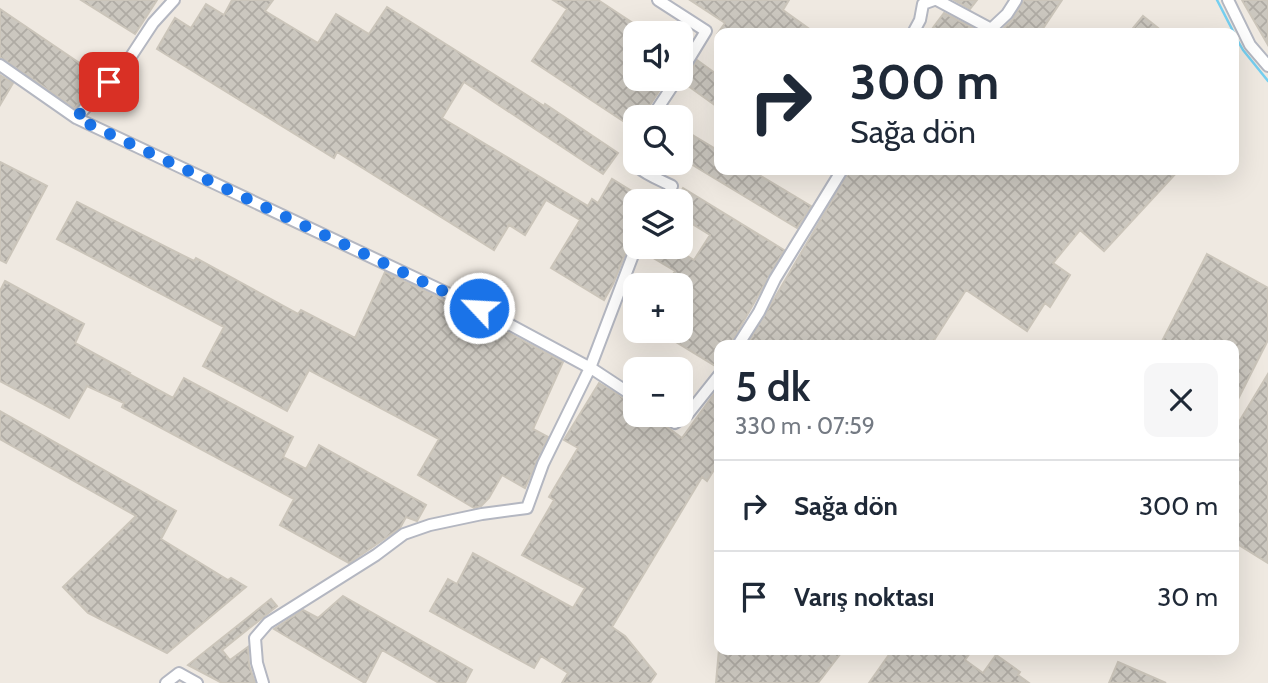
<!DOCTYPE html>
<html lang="tr">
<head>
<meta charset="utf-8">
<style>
  :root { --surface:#fff; --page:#f6f6f7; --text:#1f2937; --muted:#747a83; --line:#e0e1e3 }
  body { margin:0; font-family:Cabin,sans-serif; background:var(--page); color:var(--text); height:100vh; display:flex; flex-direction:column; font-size:26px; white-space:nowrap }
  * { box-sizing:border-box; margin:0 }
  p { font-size:23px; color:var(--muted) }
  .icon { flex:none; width:38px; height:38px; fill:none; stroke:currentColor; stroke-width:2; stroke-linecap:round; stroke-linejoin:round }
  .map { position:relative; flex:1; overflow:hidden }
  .details { position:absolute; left:714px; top:340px; width:525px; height:315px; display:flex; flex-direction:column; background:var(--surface); border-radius:14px; box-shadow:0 7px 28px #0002 }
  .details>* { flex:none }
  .banner { position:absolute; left:714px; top:28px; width:525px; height:147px; border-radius:14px; box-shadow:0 7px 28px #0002; background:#fff; color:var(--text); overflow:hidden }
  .tools { position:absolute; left:623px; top:21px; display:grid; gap:14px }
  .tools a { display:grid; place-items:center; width:70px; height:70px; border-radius:14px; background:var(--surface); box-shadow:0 7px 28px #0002; font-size:35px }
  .pin { position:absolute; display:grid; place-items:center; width:60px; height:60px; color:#fff; margin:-30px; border-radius:14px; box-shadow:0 4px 10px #0006 }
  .me { position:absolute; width:77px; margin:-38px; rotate:295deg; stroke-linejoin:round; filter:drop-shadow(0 0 5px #0008) }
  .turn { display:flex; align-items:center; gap:24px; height:147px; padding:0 21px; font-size:32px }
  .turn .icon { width:91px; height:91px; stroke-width:2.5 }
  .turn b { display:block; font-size:49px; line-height:60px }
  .round { display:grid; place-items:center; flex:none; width:74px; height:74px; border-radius:14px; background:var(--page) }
  .summary { display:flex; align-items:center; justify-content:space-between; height:119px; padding:0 21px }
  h1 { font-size:42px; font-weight:600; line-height:52px }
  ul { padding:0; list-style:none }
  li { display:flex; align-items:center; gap:21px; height:91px; padding:0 21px; border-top:2px solid var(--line) }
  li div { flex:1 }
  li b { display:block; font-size:26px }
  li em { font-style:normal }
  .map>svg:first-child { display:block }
</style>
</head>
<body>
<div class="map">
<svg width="1268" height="683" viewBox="0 0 1268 683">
  <defs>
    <pattern id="building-cross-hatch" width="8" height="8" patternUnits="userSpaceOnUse" patternTransform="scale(1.75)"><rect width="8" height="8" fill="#cbc7bf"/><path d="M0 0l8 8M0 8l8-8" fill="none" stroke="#afaba4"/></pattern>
  </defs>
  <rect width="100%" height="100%" fill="#efe9e1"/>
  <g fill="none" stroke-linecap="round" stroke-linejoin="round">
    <path stroke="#75cff0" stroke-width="2.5" d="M1217 0 1234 33
      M1234 34 1243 50 1268 81"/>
  </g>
  <path fill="url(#building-cross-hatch)" stroke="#cbc5ba" stroke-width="2" d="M81 0H157L135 34Z
    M232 0H273L265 11 318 43 336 14 369 34 387 7 544 106 545 104 618 153 603 174 464 82 442 118 588 206 592 199 598 203 612 179 648 201H635V240L626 252 613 284 604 300 551 268 580 220 546 200 525 235 509 225 494 250 337 152 334 158 157 49 175 18 191 28 206 4 224 15Z
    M553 0H598L648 33H635V79H667L642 117H635V129L532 61 567 9Z
    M690 0H789L783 10 815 33H718L725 23Z
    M954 0H977L970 9Z
    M1024 0H1062L1040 33H999L1013 19Z
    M1242 0H1268V45Z
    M0 9 100 77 75 108 0 57Z
    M944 13 979 31 981 33H929Z
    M1143 16 1158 28 1154 33H1129Z
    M697 60 719 76V108L684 83Z
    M0 75 13 83 0 105Z
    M681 128 719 151V170H751L811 206 797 228 681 158Z
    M0 162 47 186 6 263 0 260Z
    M850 170H1179L1104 251 1080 230 1053 263 1070 275 1050 307 1045 303 1027 331 966 290 931 345H747Z
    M683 188 784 250 730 345H719V363L717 367 658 331H681V285H666L675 271 645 253 647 247H672L694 260 710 235 681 217V201H675Z
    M77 202 194 261 196 258 298 314 301 310 355 338 385 272 475 315 563 362 533 429 548 437 525 488 502 475 489 498 481 506 474 508 418 475 439 439 309 370 287 411 203 366 224 327 57 239Z
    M1207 254 1268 288V340L1234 407V345H1160Z
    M5 281 84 324 75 343 130 373 129 374 173 398 184 378 293 437 283 457 306 469 319 445 426 505 417 521 406 517 400 528 349 563 280 525 294 499 122 407 124 403 87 386 69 418 0 381V291Z
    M1268 374V563L1234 542V453L1238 445 1234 442V430Z
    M599 383 635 405V415H651L682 438 719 387V462L707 481 702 477 612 627 625 636 656 674 650 683H562L568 673 541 656 534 668 430 611 448 579 457 584 473 553 573 608 585 588 522 555 554 500 549 497 578 448 564 440Z
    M0 411 176 511 161 539 228 580 231 578 246 587 167 653 88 613 63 587 136 516 0 439Z
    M343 596 472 670 465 683H439L382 650 365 683 274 629 303 610 318 618Z
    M271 599 277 606 222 650 230 660 248 647 249 665 255 683H222L188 665Z
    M719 649H844L818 683H716Z
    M893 649H973L965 660 983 673 996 655 1020 672 1018 675 1029 683H869Z
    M1118 662 1166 683H1109Z"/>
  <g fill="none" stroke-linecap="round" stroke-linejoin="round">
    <g stroke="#b4b7c1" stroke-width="14">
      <path id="minor" d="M658 0 706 31 681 72
        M937 0 991 29 1007 14 1016 0
        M1228 0 1250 45 1268 66
        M913 33 920 20 923 4 934 0
        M0 65 76 118 126 64 153 23 174 0
        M652 117 677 79
        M76 118 479 308 594 370 635 397
        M635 144C621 167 655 177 672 186L665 201
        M738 345 759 312 775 279 842 170
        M663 415 675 423 688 414 719 375
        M166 683 179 673 197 683
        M263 683 257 663 255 638 268 623 376 555 404 534 430 525 482 514 527 508 543 464 590 368 633 255 639 247"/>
    </g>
    <use href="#minor" stroke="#fff" stroke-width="10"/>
  </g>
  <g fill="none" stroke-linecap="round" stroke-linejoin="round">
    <path stroke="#1a73e8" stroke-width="12" stroke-dasharray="0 21.6" d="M109 82 76 118 479 308"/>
  </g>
</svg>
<div class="tools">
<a><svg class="icon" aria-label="sound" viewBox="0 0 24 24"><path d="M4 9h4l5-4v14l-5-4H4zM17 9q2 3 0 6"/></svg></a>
<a><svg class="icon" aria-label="search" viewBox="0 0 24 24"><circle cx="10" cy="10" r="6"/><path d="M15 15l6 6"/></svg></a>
<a><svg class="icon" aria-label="layers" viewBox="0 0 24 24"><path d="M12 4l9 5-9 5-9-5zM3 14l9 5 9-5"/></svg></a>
<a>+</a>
<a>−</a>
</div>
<div class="pin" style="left:109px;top:82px;background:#d93025"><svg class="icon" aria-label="arrive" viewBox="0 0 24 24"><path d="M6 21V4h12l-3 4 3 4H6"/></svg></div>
<svg class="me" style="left:479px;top:308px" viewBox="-20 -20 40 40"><circle r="17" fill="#1a73e8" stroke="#fff" stroke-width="3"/><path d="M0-11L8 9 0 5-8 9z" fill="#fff"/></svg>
<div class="banner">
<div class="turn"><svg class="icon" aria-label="right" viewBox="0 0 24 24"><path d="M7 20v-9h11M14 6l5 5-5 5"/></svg><div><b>300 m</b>Sağa dön</div></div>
</div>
<section class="details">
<div class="summary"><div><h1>5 dk</h1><p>330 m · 07:59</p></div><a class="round"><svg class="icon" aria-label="close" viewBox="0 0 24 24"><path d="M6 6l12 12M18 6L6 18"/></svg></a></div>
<ul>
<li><svg class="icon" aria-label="right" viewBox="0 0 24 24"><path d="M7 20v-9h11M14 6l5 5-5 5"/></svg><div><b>Sağa dön</b></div><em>300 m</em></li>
<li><svg class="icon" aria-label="arrive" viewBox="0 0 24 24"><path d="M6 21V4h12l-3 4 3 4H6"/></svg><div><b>Varış noktası</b></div><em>30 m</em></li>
</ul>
</section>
</div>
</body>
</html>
